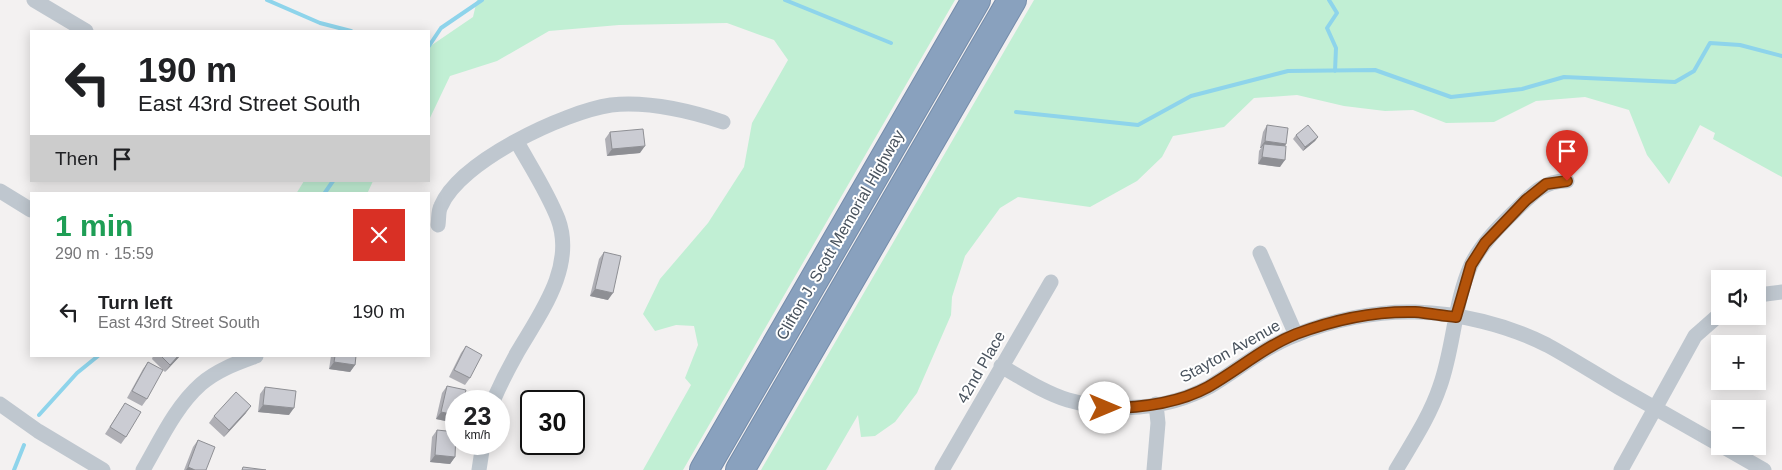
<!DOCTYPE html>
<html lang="en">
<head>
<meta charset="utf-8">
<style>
  :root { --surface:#fff; --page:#f6f6f6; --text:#202124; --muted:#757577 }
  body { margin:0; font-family:Helvetica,sans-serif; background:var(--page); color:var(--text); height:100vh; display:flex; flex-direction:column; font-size:19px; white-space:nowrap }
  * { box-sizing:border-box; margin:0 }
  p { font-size:16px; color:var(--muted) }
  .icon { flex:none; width:28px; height:28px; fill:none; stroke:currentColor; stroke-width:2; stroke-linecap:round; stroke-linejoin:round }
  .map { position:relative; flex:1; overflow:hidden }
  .sheet { position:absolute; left:30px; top:192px; width:400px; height:165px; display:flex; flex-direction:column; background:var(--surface); border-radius:0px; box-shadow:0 2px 12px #0003 }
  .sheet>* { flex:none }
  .guide { position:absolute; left:30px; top:30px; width:400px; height:152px; border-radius:0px; box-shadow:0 2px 12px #0003; background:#fff; color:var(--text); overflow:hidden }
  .buttons { position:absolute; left:1711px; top:270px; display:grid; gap:10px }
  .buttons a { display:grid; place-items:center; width:55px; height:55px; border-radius:0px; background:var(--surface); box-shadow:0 2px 12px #0003; font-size:25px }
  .speed { position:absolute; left:445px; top:390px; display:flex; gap:10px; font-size:25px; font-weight:700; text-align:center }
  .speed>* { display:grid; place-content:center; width:65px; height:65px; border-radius:50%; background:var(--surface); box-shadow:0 2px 12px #0003; line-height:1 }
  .speed small { font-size:12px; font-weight:400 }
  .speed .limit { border:2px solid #111; border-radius:8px; background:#fff; color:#111 }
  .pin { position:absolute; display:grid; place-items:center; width:42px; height:42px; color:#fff; margin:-51px -21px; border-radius:50% 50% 50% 0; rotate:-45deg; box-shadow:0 0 5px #0007 }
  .pin .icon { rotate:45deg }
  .me { position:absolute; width:55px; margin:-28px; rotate:90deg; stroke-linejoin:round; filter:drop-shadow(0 0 4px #0008) }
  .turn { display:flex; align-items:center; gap:18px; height:105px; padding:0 25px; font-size:22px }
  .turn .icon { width:65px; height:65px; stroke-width:2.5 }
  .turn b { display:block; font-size:35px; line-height:42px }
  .then { display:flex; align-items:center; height:48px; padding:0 25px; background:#0003; gap:10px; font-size:19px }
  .round { display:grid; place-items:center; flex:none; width:52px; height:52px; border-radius:0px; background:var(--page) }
  .summary { display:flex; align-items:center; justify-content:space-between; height:85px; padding:0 25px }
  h1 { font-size:30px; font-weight:800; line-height:38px; color:#1e9e55 }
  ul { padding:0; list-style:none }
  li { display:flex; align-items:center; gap:15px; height:70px; padding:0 25px }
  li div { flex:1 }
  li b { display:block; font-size:19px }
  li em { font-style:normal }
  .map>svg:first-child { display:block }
</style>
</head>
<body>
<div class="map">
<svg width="1782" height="470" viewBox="0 0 1782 470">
  <rect width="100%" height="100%" fill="#f3f1f1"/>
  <path fill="#c1efd4" d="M477 0H955L683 470H643L691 385 685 378 698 345 694 326 676 325 655 331 643 314 660 279 708 223 744 167 752 123 788 60 774 40 727 23 619 25 549 31 497 61 450 76 429 120V47L473 17Z
    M1034 0H1782V177L1713 139 1715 133 1700 125 1669 184 1647 155 1629 110 1585 97 1536 101 1494 122 1446 123 1413 110 1385 111 1344 106 1297 95 1254 98 1224 127 1173 136 1162 157 1137 181 1090 207 1018 197 1000 208 965 256 952 297 951 315 917 393 895 422 875 436 861 437 858 415 826 470H761Z
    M304 181H373L367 194H296Z"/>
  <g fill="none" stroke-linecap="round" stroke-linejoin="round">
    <path stroke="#8ed4eb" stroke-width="4" d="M267 0 320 23 351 31
      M785 0 891 43
      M1329 0 1337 13 1327 28 1336 48 1335 71
      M429 46 441 28 482 0
      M1016 112 1138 125 1191 96 1288 71 1375 70 1451 97 1522 89 1564 77 1675 82 1694 71 1710 43 1740 45 1782 56
      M324 194 333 181
      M39 415 77 373 98 356
      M14 470 24 445"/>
    <g stroke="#758caa" stroke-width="30">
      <path id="motorway" d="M704 470 976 0
        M740 470 1012 0"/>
    </g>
    <path stroke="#bfc7cf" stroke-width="15" d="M34 0 86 31
      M0 191 31 210
      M438 225C439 219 438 211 441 206 460 161 564 112 611 105 649 101 687 110 723 122
      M1260 253 1296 335
      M1758 295 1782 292
      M1001 366C1022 378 1045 393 1068 400 1113 413 1166 410 1209 387 1238 370 1264 347 1296 335 1332 320 1375 311 1415 312 1458 313 1508 325 1547 345 1571 358 1594 373 1618 387 1652 406 1686 426 1720 445
      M493 401C500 385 508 369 517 353 539 315 576 267 558 219 548 193 531 167 517 142
      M0 404 38 431 103 470
      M1722 446 1764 470
      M143 470C160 441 175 407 201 384 217 370 237 363 256 356
      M479 470 483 444
      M942 470 1051 282
      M1154 470 1158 423 1156 404
      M1396 470C1412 443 1430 416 1440 386 1454 347 1454 303 1471 265 1482 242 1502 224 1519 207 1533 193 1546 180 1567 181
      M1621 470 1695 336 1720 314"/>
    <use href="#motorway" stroke="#89a1be" stroke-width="28"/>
  </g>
  <path fill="#afafb5" d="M1267 125 1286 144 1284 146 1280 167 1258 164 1259 151 1261 148H1260L1263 132Z
    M610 132 640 153 607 156 605 139Z
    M1296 135 1318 137 1315 141 1303 151 1293 139Z
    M604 252 608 300 590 296 599 259Z
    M466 346 470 378 465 385 449 377 461 353Z
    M153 356H180L165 372 152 359Z
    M331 356H356L355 365 350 372 329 369Z
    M148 362 147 399 142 406 127 398 143 369Z
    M447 386 456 401V421L455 423 436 419 442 393Z
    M265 387 289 415 258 412 260 394Z
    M125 403 126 437 121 444 105 434Z
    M246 413 224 437 209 423 214 416Z
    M437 430 455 457 450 464 430 462 432 437Z
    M198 440 206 470H184L193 447Z"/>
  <path fill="#8e8f94" d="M1318 137 1315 141 1303 151 1305 147Z
    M1265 141 1286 144 1281 151 1264 144 1261 148H1260Z
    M645 146 640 153 607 156 612 149Z
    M1262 157 1285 160 1280 167 1258 164Z
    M595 289 613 293 608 300 590 296Z
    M178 356H180L165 372 170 365Z
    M334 362 355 365 350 372 329 369Z
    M263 405 294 408 289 415 258 412Z
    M251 406 246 413 224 437 229 430Z
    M441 412 456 415V421L455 423 436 419Z
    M435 455 455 457 450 464 430 462Z
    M188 467 195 470H186Z"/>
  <path fill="#cbccd3" stroke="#8e8f94" d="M1267 125 1288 128 1286 144 1265 141Z
    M1308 125 1318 137 1305 147 1296 135Z
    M643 129 645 146 612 149 610 132Z
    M1264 144 1286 146 1285 160 1262 157Z
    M604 252 621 256 613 293 595 289Z
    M466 346 482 355 470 378 454 370Z
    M161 356H178L170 365Z
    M335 356H356L355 365 334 362Z
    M148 362 163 370 147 399 132 391Z
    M447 386 466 390 463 401H456V415L441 412Z
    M265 387 296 391 294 408 263 405Z
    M236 392 251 406 229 430 214 416Z
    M125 403 141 412 126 437 110 427Z
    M437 430 456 432 455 457 435 455Z
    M198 440 215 447 206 470H195L188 467Z
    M243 467 266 470H242Z"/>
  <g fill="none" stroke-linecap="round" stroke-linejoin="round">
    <g stroke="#753606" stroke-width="12">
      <path id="route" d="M1105 408C1140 408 1177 404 1208 387 1238 370 1264 347 1296 334 1333 320 1376 311 1415 312 1429 313 1443 316 1456 317L1471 265 1485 243 1526 200 1546 184 1567 181"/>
    </g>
    <use href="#route" stroke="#b45309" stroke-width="9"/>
  </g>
  <g text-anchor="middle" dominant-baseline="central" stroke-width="4" stroke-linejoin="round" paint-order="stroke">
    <g font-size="16" fill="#49535e" stroke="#fff">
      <text transform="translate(840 235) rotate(-60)">Clifton J. Scott Memorial Highway</text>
      <text transform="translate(1230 351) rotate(-29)">Stayton Avenue</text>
      <text transform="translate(981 367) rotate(-60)">42nd Place</text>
    </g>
  </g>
</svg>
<div class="buttons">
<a><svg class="icon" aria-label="sound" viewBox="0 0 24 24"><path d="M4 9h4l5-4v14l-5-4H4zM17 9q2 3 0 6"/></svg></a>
<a>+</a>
<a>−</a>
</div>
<div class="speed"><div>23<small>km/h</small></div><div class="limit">30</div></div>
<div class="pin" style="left:1567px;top:181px;background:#d93025"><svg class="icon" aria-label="arrive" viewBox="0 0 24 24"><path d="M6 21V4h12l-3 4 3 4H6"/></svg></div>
<svg class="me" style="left:1105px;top:408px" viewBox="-20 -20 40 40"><circle r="19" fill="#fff"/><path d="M0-13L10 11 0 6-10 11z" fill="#b45309"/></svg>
<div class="guide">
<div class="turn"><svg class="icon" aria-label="left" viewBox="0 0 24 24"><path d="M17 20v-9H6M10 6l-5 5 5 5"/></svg><div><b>190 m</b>East 43rd Street South</div></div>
<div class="then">Then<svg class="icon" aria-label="arrive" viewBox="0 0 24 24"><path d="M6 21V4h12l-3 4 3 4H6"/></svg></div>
</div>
<section class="sheet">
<div class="summary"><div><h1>1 min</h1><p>290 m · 15:59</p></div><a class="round" style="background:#d93025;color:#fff"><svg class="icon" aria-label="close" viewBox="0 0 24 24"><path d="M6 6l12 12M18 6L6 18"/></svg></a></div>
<ul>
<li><svg class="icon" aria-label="left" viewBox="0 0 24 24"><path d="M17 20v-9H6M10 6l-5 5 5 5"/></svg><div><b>Turn left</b><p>East 43rd Street South</p></div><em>190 m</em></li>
</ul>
</section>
</div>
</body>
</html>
